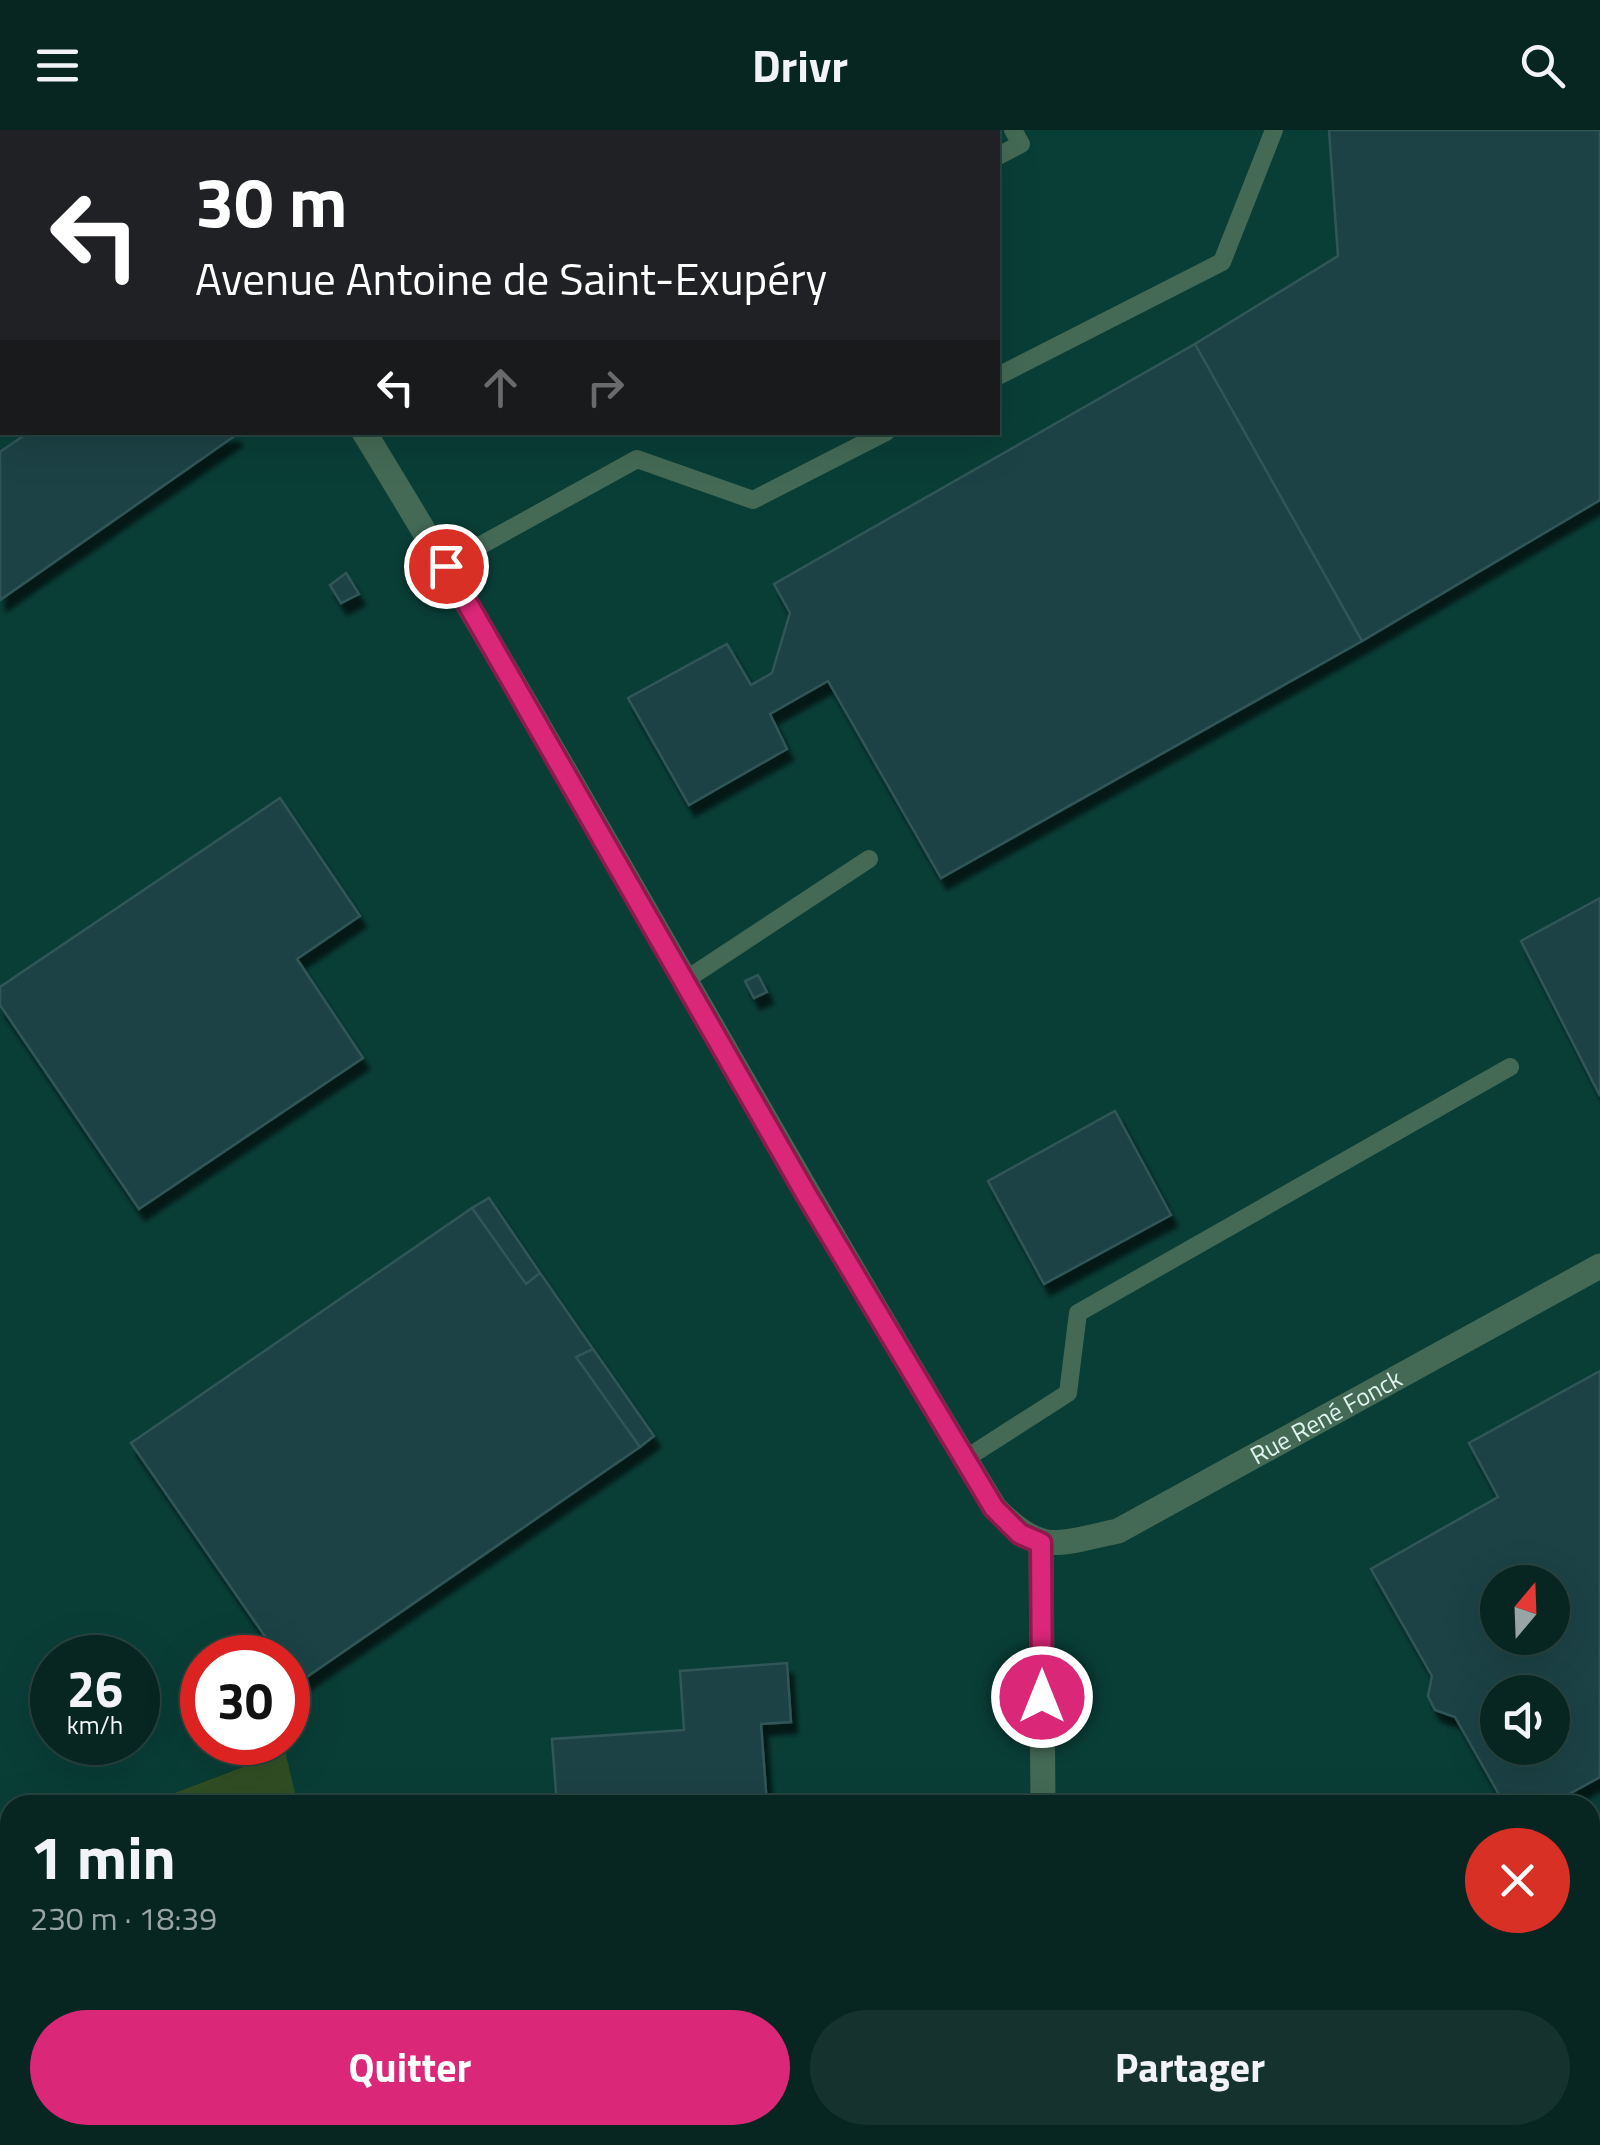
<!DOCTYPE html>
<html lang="fr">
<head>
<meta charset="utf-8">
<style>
  :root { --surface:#082621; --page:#16322e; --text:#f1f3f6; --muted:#98a5a5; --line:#29433f; --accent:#db2777 }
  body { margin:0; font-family:"Titillium Web",sans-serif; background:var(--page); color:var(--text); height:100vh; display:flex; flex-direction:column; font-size:38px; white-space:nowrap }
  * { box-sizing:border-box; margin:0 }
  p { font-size:32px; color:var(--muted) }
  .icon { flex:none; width:55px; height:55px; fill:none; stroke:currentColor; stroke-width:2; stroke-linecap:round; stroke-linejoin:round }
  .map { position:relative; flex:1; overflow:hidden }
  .panel { position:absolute; left:0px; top:1665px; width:1600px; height:350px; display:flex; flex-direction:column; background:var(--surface); border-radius:30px 30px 0 0; box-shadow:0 10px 40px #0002,0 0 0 2px var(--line) }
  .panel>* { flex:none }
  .top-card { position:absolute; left:0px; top:0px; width:1000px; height:305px; box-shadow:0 10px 40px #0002,0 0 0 2px var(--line); background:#202124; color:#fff; overflow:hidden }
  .needle { width:65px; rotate:19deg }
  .tools { position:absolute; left:1480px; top:1435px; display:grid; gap:20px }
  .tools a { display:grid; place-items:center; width:90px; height:90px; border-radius:50%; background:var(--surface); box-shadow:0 10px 40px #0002,0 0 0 2px var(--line); font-size:50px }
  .speed { position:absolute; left:30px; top:1505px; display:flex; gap:20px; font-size:50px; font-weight:700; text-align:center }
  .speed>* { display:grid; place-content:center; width:130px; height:130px; border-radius:50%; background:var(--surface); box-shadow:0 10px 40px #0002,0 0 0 2px var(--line); line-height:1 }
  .speed small { font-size:25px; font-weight:400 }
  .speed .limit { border:15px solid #d22; background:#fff; color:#111 }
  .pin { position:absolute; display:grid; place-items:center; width:85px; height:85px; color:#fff; margin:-42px; border:5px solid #fff; border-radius:50%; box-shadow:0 2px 10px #0007 }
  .me { position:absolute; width:110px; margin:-55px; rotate:0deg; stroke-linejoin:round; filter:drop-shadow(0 0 8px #0008) }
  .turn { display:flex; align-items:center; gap:35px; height:210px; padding:0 30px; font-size:45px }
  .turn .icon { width:130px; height:130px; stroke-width:2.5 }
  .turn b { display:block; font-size:70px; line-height:85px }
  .lanes { display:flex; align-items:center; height:95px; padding:0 30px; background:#0003; justify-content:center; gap:50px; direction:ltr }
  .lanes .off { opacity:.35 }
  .round { display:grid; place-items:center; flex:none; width:105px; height:105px; border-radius:52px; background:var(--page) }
  .headline { display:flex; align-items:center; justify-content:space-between; height:170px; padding:0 30px }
  h1 { font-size:60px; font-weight:700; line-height:75px }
  .button { display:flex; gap:20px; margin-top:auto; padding:20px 30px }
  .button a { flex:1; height:115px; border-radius:60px; background:var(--accent); color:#fff; font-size:40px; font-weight:700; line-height:115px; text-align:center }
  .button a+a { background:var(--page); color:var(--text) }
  header { display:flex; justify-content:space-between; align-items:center; height:130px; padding:0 30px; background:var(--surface); font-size:45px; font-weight:700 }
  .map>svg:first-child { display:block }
</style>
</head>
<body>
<header><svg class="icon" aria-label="menu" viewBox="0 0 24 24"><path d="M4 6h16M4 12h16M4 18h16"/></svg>Drivr<svg class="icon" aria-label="search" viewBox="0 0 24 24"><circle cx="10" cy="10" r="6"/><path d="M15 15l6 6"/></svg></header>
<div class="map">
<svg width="1600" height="2015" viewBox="0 0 1600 2015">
  <defs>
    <filter id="shadow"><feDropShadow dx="6" dy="11" stdDeviation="2.5" flood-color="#0009"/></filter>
  </defs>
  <rect width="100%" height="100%" fill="#0b322c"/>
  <path fill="#093e37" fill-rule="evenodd" d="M0 0H1600V1861L1590 1860V1675H298L284 1621 143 1675H10V2005H165L168 2015H0ZM2 2H998V302H2ZM1498 1452H1552V1508H1498ZM52 1528H138V1612H52ZM202 1528H288V1612H202ZM1498 1562H1552V1618H1498Z
    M380 2005H957L955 2015H383Z"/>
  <path fill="#315025" d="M285 1621 298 1675H143Z
    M1590 1860 1600 1861V2015H955L957 2005H1590Z
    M165 2005H380L383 2015H168Z"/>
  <path fill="#1c4245" stroke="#305659" stroke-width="2.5" fill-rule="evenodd" filter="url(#shadow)" d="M353 0H959L961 2H354Z
    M1329 0H1600V370L1362 511 1195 214 1338 126Z
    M1195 214 1362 511 941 748 828 551 770 584 787 619 689 675 628 568 727 514 751 555 772 543 790 483 774 454Z
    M29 302H234L236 305 0 470V322Z
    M346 443 359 464 341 473 330 455Z
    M280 668 360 786 297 829 363 928 139 1079 0 875V857Z
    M1600 768V966L1521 811Z
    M758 845 767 862 754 868 745 851Z
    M1115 981 1171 1085 1044 1154 988 1051Z
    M489 1068 540 1143 526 1154 472 1078Z
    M472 1078 526 1154 540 1143 593 1219 576 1227 640 1317 298 1553 288 1538V1528H280L131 1313Z
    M593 1219 654 1306 640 1317 576 1227Z
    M1600 1241V1647L1549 1675H1505L1455 1587 1435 1580 1428 1566 1432 1546 1371 1439 1498 1367 1469 1313ZM1498 1452H1552V1508H1498ZM1498 1562H1552V1618H1498Z
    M787 1533 791 1592 761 1594 767 1675H557L552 1609 684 1600 680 1541Z
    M1600 1702V1734L1590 1740V1708Z"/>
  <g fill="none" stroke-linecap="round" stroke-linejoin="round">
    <path stroke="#446a55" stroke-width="18" d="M225 2 230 0
      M998 26 1021 14 1013 0
      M998 246 1222 132 1274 0
      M445 435 637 329 753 370 886 302
      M684 851 869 729
      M965 1329 1068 1263 1078 1183 1510 937"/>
    <g stroke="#446a55" stroke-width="25">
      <path d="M145 0 147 2"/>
      <path id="s1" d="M364 302C581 657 778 1023 995 1378 1042 1426 1056 1414 1118 1401L1600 1136"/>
      <path d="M1041 1413 1043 1675"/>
      <path d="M1590 1853 1600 1854"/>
    </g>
  </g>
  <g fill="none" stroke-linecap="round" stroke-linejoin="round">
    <g stroke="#8e194d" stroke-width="25">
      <path id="route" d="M446 436 806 1064 994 1378 1020 1404 1041 1413 1042 1567"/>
    </g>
    <use href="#route" stroke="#db2777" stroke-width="18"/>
  </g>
  <g text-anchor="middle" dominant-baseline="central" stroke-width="10" stroke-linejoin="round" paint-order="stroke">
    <g font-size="25" fill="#dff3ef" stroke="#0b322c">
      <text stroke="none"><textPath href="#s1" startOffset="1620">Rue René Fonck</textPath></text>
    </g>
  </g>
</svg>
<div class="tools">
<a><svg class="needle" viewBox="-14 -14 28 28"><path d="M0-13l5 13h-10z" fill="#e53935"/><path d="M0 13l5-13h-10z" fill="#98a5a5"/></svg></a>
<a><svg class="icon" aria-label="sound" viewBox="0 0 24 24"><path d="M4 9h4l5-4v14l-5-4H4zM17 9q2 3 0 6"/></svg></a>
</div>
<div class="speed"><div>26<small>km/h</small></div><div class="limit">30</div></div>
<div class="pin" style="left:446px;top:436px;background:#d93025"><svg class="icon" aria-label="arrive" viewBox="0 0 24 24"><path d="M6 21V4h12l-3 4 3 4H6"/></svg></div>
<svg class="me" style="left:1042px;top:1567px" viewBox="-20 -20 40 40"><circle r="17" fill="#db2777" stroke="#fff" stroke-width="3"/><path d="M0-11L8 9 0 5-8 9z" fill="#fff"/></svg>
<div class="top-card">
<div class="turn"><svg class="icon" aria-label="left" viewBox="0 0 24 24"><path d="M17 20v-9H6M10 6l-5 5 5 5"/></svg><div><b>30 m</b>Avenue Antoine de Saint-Exupéry</div></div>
<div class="lanes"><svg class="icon" aria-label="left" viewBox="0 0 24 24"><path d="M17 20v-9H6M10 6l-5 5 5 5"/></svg><svg class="icon off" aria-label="ahead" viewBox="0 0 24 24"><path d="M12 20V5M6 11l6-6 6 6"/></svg><svg class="icon off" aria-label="right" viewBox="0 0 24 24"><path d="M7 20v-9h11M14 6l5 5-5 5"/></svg></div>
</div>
<section class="panel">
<div class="headline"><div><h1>1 min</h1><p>230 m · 18:39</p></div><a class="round" style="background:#d93025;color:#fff"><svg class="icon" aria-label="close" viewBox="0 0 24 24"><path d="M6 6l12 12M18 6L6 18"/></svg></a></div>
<div class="button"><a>Quitter</a><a>Partager</a></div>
</section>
</div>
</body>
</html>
